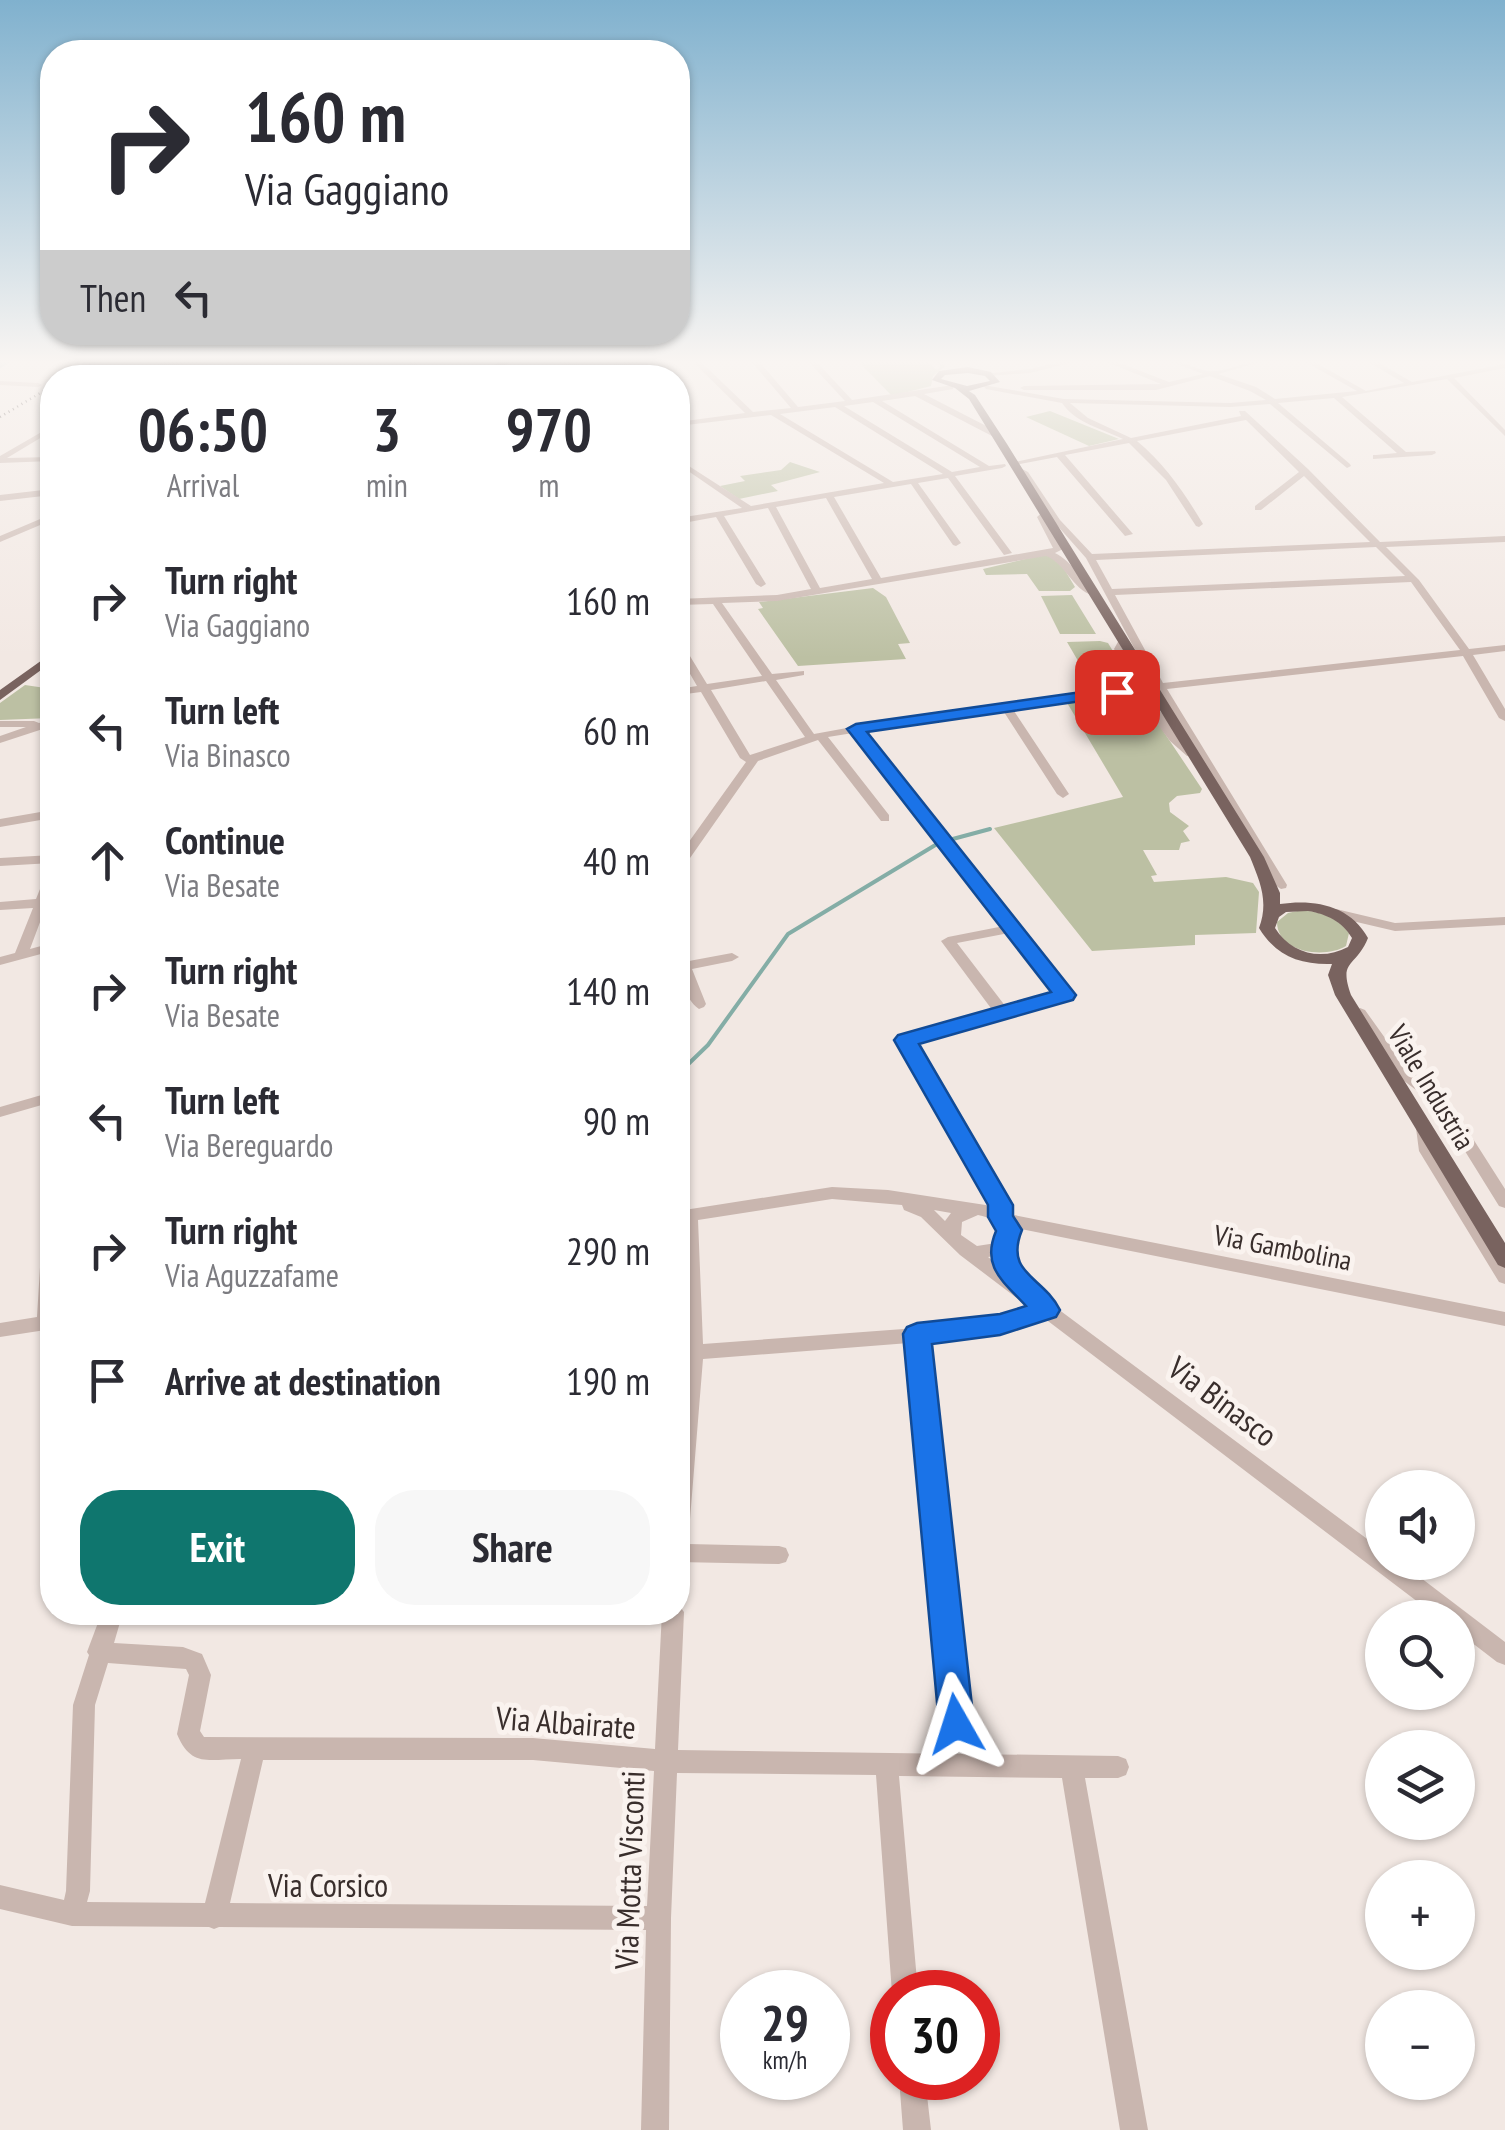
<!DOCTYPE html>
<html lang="en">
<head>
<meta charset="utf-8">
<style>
  :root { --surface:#fff; --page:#f7f7f7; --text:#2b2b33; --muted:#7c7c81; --accent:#0f766e }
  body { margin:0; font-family:"PT Sans Narrow",sans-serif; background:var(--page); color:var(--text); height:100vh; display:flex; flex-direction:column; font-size:38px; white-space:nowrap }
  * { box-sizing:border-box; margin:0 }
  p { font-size:32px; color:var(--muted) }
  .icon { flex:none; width:55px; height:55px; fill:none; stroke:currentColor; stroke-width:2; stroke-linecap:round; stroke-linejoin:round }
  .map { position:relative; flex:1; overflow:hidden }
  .sheet { position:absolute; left:40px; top:365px; width:650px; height:1260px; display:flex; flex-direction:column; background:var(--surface); border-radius:40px; box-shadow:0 2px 8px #0004 }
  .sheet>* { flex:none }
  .top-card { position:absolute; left:40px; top:40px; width:650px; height:305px; border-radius:40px; box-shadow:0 2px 8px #0004; background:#fff; color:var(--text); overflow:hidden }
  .controls { position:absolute; left:1365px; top:1470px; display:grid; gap:20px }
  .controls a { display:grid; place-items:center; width:110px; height:110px; border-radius:50%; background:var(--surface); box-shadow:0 2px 8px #0004; font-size:50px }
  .speed { position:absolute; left:720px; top:1970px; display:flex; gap:20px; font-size:50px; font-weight:700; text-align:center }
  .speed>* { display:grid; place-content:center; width:130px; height:130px; border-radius:50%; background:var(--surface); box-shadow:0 2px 8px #0004; line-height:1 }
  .speed small { font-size:25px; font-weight:400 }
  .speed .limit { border:15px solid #d22; background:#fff; color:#111 }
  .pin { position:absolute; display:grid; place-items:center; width:85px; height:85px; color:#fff; margin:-42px; border-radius:20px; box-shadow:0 5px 15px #0006 }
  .me { position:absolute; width:110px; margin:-55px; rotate:354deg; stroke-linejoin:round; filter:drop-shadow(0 0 8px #0008) }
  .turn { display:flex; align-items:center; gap:35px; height:210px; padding:0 40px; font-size:45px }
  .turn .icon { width:130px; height:130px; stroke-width:2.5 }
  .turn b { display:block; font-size:70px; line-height:85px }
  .then { display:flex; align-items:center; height:95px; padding:0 40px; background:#0003; gap:20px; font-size:38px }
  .eta { display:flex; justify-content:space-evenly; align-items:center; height:170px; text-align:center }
  .eta b { font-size:60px; font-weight:700; line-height:70px }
  .primary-button { display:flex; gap:20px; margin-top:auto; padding:20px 40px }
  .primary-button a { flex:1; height:115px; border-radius:40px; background:var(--accent); color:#fff; font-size:40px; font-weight:700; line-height:115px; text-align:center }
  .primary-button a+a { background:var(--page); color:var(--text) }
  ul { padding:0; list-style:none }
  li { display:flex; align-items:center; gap:30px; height:130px; padding:0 40px }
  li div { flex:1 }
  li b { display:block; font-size:38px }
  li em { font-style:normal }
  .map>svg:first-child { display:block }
</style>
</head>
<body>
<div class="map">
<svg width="1505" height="2130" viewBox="0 0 1505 2130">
  <rect width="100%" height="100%" fill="#f2e8e3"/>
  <path fill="#bcc0a3" d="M857 360H925L937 370 941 367 936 361 940 360 945 366 933 376 931 386 892 396Z
    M1050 411 1119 439 1089 446 1026 417Z
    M790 462 820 472 771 485 778 491 739 499 720 486 745 481 740 476 781 470Z
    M1042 555 1057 557 1075 587 1070 591H1039L1027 574 986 575 983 569Z
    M873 588 886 597 910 643 898 644 906 659 798 666 758 609 763 608 759 602Z
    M1072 595 1096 634H1060L1041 596Z
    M1100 641 1108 643 1133 684 1095 690 1067 642Z
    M25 685 52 689V695L46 697 51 718 0 720V703Z
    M1123 694 1143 701 1202 789 1200 793 1177 796 1169 803 1170 812 1189 826 1183 831 1190 841 1181 843 1179 850H1143L1157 875 1151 876 1154 882 1226 877 1253 883 1259 892 1256 933 1195 935V945L1092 951 994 828 1123 797 1066 701Z
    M1302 910C1321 912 1337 917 1349 933L1346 946C1325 959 1277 953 1277 922L1288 913Z"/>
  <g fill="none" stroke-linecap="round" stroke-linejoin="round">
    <path stroke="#84ada6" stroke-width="4" d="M949 840 990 829
      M678 1074 708 1045 788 934 942 841"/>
    <path fill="#84ada6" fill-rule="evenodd" d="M7 360H15L0 368V363Z"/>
    <path fill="#c9b6af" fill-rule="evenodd" d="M184 360H226L169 365 155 373 271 370 275 372 271 374 145 377 141 375 164 361Z
      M411 360H419L414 371 438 378 407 374Z
      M549 360C566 360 582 368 598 367 614 366 630 360 647 360L594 372Z
      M691 360H699L753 412 791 408 750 360H758L798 407 845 401 807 360H815L852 400 953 385V389L924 394 998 432V436H992L915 396 882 401 989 466 1005 464 1006 466 1002 468 955 476 1012 553 1004 555 948 478 918 483 961 543 956 546 953 545 911 484 834 497 881 578 1053 548 1037 517 1045 510 1022 476 1014 469 1018 467 1028 472 1060 520 1092 554 1370 542 1304 476 1261 510H1255V506L1299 472 1246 420 1137 441C1165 464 1185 494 1203 524L1199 527 1196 526 1166 480 1129 443 1065 455 1133 534 1125 536 1057 457 1014 465 1010 463 1123 439C1101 428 1077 424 1062 403L986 389 983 385 1064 399 1230 403 1266 400 1250 391 1210 376 1156 390H1024L1020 388 1024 386 1161 384 1102 360H1112L1169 382 1203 374 1167 360C1183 360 1194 369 1208 371 1226 373 1247 360 1267 360L1218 374 1256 387 1275 399 1357 391 1302 360H1311L1366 391 1404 383 1365 360H1374L1412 382 1505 364V368L1454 378 1505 430V436L1447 379 1342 397 1406 452 1435 451 1436 453 1432 455 1373 459V455H1376L1397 453 1334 398 1278 403 1350 464 1351 466 1347 468 1270 404 1230 407 1070 403 1088 418 1131 438 1241 416 1239 411H1245L1308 469 1380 542 1505 536V542L1386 547 1419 580 1469 649 1505 645V651L1473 655 1505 709V721L1499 718 1463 656 1167 689 1287 885 1286 888 1281 889 1275 885 1196 755 1187 756 1170 741 1143 705 1121 693 1012 708 1069 794 1063 798 1057 794 1002 709 863 731 1072 995 1070 998 1011 1015 1009 1018H999L914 1042 1008 1205 1009 1214 1505 1312V1326L1016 1228 1018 1237 1007 1254 988 1257 1382 1550V1562H1400L1505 1642V1665L1497 1662 1458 1632V1618H1439L1044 1318 1000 1331 927 1341 968 1724 965 1732 957 1735 949 1732 946 1724 909 1343 703 1359 688 1544 779 1546 786 1548 789 1555 786 1562 779 1564 678 1562V1436L684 1360H678V1346L685 1345 681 1223H678V1211L832 1187 888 1190 992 1206 898 1040 900 1037 993 1011 941 941 948 937 1004 926 853 733 828 737 889 815V821H881L818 740 758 761 683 868 678 869V857L746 762 740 758 701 692 678 695V689L697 686 678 653V642L682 643 707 684 762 676 713 604 678 605V599L777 595 811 589 768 508 724 516 766 584 761 587 756 584 716 517 678 524V518L742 508 678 464V459L751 506 884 483 771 415 678 426V422L745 413ZM873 402 980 467 952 472 844 406ZM835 407 943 474 893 482 780 414ZM826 498 872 579 820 588 776 507ZM1048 515 1086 558 1155 687 1193 750C1169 733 1163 700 1133 692L1140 690 1145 685 1124 649 1128 642 1123 639 1119 640 1114 649 1133 685 929 713 814 734 776 680 804 675V671L772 674 722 603 777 601 1046 556C1067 564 1074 594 1097 596V592C1081 581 1073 562 1055 553L1063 549 1046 517ZM1376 547 1405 576 1112 589 1096 560ZM1411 582 1460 650 1163 683 1115 595ZM766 681 805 737 750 755 711 690ZM1009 933 1056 993 1006 1007 957 943ZM832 1199 902 1205 904 1210 921 1217 960 1255 1030 1308 1000 1317 917 1328 703 1344 698 1220ZM934 1210 951 1213 945 1221ZM978 1215C990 1217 999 1223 1001 1236L996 1243 977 1246 961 1235 962 1222Z
      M1068 360H1081L1030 373 988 376 984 374 1030 369Z
      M497 364 553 376 556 378H541L494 368Z
      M0 381 38 383 42 385 38 387 0 385Z
      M52 426V431L7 458 52 457V461L0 463V456Z
      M52 489V495L0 501V495Z
      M52 514V520L0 542V536Z
      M52 719V726L0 743V736L26 727H0V721H34L39 723Z
      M52 810V818L0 827V819Z
      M52 855V863L0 866V858Z
      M52 870V890L30 949 52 943V951L0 965V957L15 953 33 908 0 910V902L36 899 46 874Z
      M1336 909 1395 923 1505 917V925L1395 931 1331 916 1329 913 1331 910Z
      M678 945 683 946 689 961 732 953 739 957 732 961 692 969 706 1004 704 1007 699 1009C682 998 677 964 678 945Z
      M1360 1008 1365 1010 1405 1066 1447 1098 1505 1189V1208L1499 1206 1437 1106 1395 1074 1353 1013Z
      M52 1092V1102L0 1117V1107Z
      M1424 1122 1432 1128 1435 1151 1505 1262V1284L1499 1282 1419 1151 1416 1128Z
      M52 1195V1329L0 1337V1323L37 1317 44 1201 46 1197Z
      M678 1604 684 1612 678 1750 1118 1756 1126 1759 1129 1767 1126 1775 1118 1778H1085L1148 2130H1120L1062 1778 899 1776 918 1992 892 1993 876 1775 677 1773 671 1918 669 2130H641L646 1930 219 1927 214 1929 209 1927 72 1926 0 1909V1885L64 1900 66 1891 73 1705 89 1655 87 1652 102 1612H123L114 1643 183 1647 202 1654 211 1675 200 1731 204 1737 533 1738 655 1749 662 1612H678ZM108 1663 186 1669 189 1675 177 1734C191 1768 209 1759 241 1759L205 1903 87 1902 90 1891 95 1705ZM263 1760H533L654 1771 647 1906 230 1903Z
      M899 2078H925L931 2130H903Z"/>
    <path fill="#79635f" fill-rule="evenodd" d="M504 360H515L478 378H466Z
      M968 367 991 372 1000 382 969 391 975 395 1007 444 1264 857 1280 893V904C1314 899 1350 905 1368 938 1356 968 1338 959 1351 995L1505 1243V1268L1498 1265 1335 995 1328 975 1332 964C1300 965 1276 956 1259 928 1269 901 1260 882 1250 857L969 399 955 388 932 380 939 371ZM968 373 985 376 990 381 967 386 941 379 945 375ZM1308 911C1326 914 1342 921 1352 938L1348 947C1322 961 1291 954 1275 928L1279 917 1286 912Z
      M52 653V662L0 700V690Z"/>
    <path stroke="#392e2c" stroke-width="2.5" stroke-dasharray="1 4" stroke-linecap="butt" d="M68 378 98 360
      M0 417 52 386"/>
  </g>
  <linearGradient id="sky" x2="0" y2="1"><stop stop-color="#80b1ce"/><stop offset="0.55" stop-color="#f9f5f2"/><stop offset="1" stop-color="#f9f5f2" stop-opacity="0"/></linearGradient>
  <rect width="1505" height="658" fill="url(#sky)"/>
  <path fill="#1a73e8" stroke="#114b97" stroke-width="2.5" d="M1117 687 1123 688V695L867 732 1076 995 1073 1000 919 1044 1013 1205V1216L1022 1230C1004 1274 1043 1276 1060 1310L1056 1317 1000 1335 932 1344 974 1724 969 1737 956 1742 944 1737 939 1724 903 1334 907 1327 917 1323 1000 1314 1026 1306C1003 1281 981 1267 996 1231L988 1217V1205L894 1040 898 1035 1051 992 847 729 856 724Z"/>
  <g text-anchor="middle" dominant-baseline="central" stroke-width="10" stroke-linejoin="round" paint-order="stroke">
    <g font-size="28" fill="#392e2c" stroke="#faf3ef">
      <text transform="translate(1432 1087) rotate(59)">Viale Industria</text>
      <text transform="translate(1283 1247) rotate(11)">Via Gambolina</text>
    </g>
    <g font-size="32" fill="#392e2c" stroke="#faf3ef">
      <text transform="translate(1223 1401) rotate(37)">Via Binasco</text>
      <text transform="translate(566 1722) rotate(4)">Via Albairate</text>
      <text transform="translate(629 1870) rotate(-88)">Via Motta Visconti</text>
      <text x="328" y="1885">Via Corsico</text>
    </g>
  </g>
</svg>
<div class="controls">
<a><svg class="icon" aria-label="sound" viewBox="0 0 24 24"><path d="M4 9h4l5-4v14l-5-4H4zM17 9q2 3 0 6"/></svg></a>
<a><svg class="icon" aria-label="search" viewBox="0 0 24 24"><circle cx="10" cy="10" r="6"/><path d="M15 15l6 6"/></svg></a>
<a><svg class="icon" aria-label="layers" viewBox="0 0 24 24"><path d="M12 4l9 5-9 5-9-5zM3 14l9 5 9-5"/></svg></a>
<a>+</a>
<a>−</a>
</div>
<div class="speed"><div>29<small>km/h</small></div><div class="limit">30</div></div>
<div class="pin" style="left:1117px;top:692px;background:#d93025"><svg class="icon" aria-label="arrive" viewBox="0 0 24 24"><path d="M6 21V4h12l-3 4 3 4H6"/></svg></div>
<svg class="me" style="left:956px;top:1724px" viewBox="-20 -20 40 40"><path d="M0-17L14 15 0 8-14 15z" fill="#1a73e8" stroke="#fff" stroke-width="4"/></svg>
<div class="top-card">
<div class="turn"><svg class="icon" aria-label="right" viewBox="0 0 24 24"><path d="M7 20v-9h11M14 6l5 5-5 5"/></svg><div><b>160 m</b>Via Gaggiano</div></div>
<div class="then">Then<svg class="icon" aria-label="left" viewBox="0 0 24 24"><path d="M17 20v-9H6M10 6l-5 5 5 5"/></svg></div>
</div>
<section class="sheet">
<div class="eta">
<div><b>06:50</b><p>Arrival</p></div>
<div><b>3</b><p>min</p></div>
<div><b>970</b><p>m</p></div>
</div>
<ul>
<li><svg class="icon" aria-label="right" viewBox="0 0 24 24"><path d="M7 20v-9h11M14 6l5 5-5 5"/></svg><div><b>Turn right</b><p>Via Gaggiano</p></div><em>160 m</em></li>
<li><svg class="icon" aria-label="left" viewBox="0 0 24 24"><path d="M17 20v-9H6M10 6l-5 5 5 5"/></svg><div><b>Turn left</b><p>Via Binasco</p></div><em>60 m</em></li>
<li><svg class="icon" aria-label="ahead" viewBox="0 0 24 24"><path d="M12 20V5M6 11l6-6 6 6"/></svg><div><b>Continue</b><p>Via Besate</p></div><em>40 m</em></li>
<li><svg class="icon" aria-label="right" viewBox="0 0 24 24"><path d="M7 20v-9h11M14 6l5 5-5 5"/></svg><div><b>Turn right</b><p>Via Besate</p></div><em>140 m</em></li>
<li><svg class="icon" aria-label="left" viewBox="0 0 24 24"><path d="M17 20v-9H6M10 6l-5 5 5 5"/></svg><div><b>Turn left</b><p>Via Bereguardo</p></div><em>90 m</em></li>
<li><svg class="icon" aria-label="right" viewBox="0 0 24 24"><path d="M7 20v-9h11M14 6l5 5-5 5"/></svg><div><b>Turn right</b><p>Via Aguzzafame</p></div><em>290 m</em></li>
<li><svg class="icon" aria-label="arrive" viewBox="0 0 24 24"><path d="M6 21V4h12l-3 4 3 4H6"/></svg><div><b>Arrive at destination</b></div><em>190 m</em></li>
</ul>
<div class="primary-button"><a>Exit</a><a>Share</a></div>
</section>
</div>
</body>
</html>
